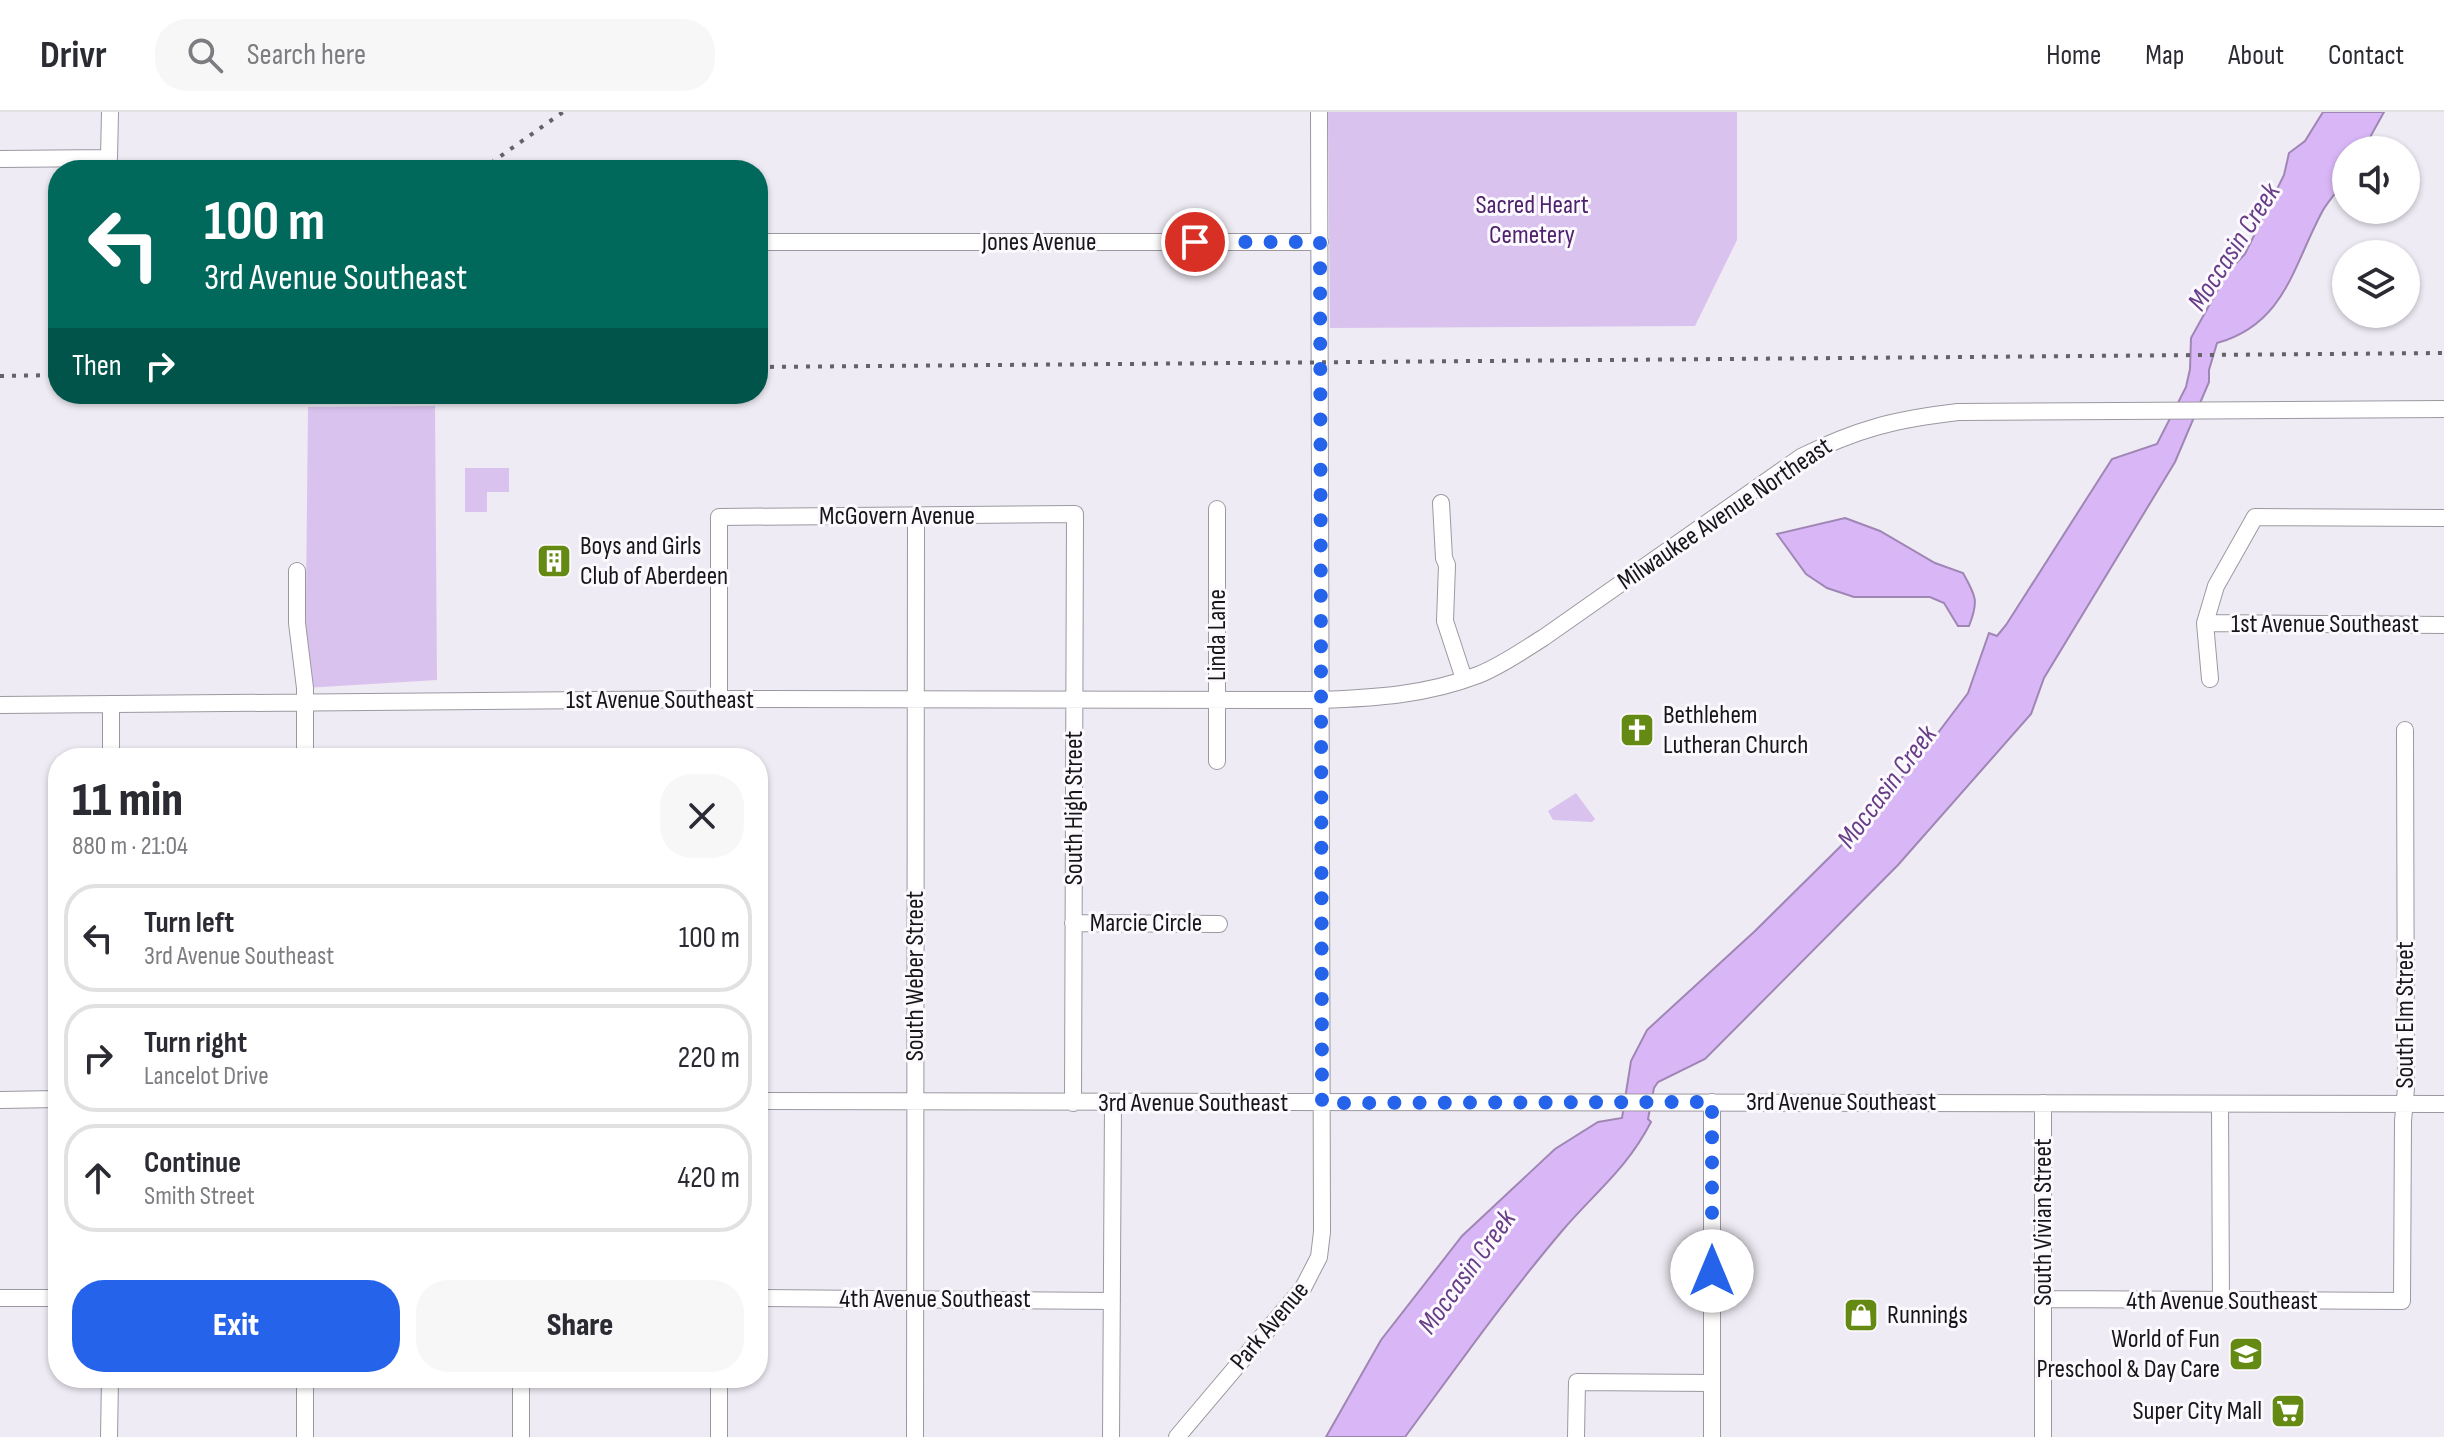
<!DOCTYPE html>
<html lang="en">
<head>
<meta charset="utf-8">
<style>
  :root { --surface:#fff; --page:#f7f7f7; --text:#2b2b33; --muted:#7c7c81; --line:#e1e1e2; --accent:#2563eb }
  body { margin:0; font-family:"Sofia Sans Condensed",sans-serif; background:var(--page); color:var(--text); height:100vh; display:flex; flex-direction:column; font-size:30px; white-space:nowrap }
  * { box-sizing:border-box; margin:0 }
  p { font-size:26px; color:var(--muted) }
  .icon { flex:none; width:44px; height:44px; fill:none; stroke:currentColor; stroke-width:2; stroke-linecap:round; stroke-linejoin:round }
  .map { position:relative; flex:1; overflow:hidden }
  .drawer { position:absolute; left:48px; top:636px; width:720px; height:640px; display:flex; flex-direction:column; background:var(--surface); border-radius:32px; box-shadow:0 2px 6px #0004 }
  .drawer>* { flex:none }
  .hud { position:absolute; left:48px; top:48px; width:720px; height:244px; border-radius:32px; box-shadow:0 2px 6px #0004; background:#00695c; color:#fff; overflow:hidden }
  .controls { position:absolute; left:2332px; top:24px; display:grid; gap:16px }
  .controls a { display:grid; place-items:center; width:88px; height:88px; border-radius:50%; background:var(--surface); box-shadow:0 2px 6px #0004; font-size:40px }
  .pin { position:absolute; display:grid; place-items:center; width:68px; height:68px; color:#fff; margin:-34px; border:4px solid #fff; border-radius:50%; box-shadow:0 2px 8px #0007 }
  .me { position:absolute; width:88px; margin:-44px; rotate:0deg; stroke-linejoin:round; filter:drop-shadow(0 0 6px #0008) }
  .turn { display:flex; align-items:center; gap:28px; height:168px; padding:0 24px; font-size:36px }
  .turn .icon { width:104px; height:104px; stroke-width:2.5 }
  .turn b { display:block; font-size:56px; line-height:68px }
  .then { display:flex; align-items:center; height:76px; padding:0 24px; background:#0003; gap:16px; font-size:30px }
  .round { display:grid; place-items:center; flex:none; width:84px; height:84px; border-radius:32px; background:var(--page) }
  .head { display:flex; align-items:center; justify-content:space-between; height:136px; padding:0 24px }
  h1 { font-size:48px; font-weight:800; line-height:60px }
  .action { display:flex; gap:16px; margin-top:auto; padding:16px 24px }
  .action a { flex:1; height:92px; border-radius:32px; background:var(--accent); color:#fff; font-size:32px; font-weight:800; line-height:92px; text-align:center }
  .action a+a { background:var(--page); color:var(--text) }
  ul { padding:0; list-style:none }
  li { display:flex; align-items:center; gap:24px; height:108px; margin:0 16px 12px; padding:0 8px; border:4px solid var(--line); border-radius:32px }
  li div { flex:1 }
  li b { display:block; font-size:30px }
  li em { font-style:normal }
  header { display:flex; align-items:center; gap:48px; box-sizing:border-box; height:112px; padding:0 40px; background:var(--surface); border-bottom:2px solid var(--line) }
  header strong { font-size:38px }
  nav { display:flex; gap:44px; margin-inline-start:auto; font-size:28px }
  .search { width:560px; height:72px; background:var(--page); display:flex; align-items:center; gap:20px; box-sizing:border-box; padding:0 28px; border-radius:32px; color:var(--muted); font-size:30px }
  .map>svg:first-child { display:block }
</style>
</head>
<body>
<header>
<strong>Drivr</strong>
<div class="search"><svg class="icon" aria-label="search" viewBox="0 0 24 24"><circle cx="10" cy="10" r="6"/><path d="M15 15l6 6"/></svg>Search here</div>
<nav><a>Home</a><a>Map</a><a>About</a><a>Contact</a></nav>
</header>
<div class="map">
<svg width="2444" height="1325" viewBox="0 0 2444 1325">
  <rect width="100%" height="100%" fill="#efebf4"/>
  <path fill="#d9c3ee" d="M1328 0H1737V128L1695 214 1330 216Z
    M435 294 437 568 305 576 308 295Z
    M465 356H509V380H487V400H465Z
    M1576 681 1595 707 1592 710 1553 708 1548 699Z"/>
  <path fill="#d9b7f7" stroke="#9f86b4" stroke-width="2" d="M2323 0H2384L2363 38H2346C2346 45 2348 56 2346 63 2342 76 2328 88 2322 100 2293 154 2285 212 2217 231L2209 258V270L2175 350 2044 566 2031 602 1898 753 1705 947 1658 970 1654 976 1648 1007 1651 1010C1626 1058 1596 1079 1562 1119 1506 1185 1456 1256 1405 1325H1326L1381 1228 1462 1124 1555 1037 1598 1010 1622 1006 1631 949 1647 918 1755 819 1852 723 1922 642 1968 581 1989 521 1997 524 2006 513 2112 347 2157 332 2186 275 2190 257 2191 226 2227 161 2245 142 2284 63 2289 41 2305 29Z
    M1845 406 1880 419 1935 451 1963 461C1976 484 1979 489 1969 514H1958L1944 491 1930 485H1854L1827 476 1806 462 1777 422Z"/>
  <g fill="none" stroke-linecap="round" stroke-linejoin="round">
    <g stroke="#9c98a0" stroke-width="18">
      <path id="minor" d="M0 47 109 46 110 0
        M758 130H1320
        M1441 391 1444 446 1447 453 1445 509 1464 567
        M297 459V511L305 576V646
        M2205 511 2444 513
        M2210 567 2205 511 2216 474 2255 405 2444 406
        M719 587V405L1075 402 1073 991
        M0 593 719 587 1320 588C1375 586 1426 583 1478 563 1501 554 1522 539 1543 526L1801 345C1857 317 1896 307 1958 300L2444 297
        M111 646V592
        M1217 649V397
        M1073 811 1219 812
        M0 988 58 987
        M758 989 2444 992
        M1712 990V1325
        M2043 991V1325
        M2220 992 2221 1189
        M0 1186H58
        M758 1186 1112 1189
        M2042 1187 2402 1189 2403 1009 2406 976 2405 618
        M305 1266V1325
        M109 1325 110 1266
        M521 1325V1266
        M719 1325V1266
        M915 1325 916 403
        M1111 1325 1113 991
        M1177 1325 1303 1176 1319 1145 1322 1120 1319 0
        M1576 1325 1577 1270 1712 1271"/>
    </g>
    <use href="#minor" stroke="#fff" stroke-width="16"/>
    <path stroke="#646267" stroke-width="4" stroke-dasharray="4 8" stroke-linecap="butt" d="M481 58 563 0
      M758 255 2444 241
      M0 264 58 263"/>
  </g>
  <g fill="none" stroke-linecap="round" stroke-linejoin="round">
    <path stroke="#2563eb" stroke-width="14" stroke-dasharray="0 25.2" d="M1195 130H1320L1322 991 1712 990V1159"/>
  </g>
  <defs>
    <g id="building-square" transform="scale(1.8)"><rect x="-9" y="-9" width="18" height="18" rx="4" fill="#648a13" stroke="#fcf9fe"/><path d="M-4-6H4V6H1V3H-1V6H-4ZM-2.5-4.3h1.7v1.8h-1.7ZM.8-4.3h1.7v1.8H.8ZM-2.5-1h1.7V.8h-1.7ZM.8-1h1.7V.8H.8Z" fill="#fff"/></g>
    <g id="church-square" transform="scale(1.8)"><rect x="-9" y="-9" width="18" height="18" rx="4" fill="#648a13" stroke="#fcf9fe"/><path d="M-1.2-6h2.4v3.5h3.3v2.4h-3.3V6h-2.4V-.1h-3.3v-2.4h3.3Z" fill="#fff"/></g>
    <g id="shop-square" transform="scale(1.8)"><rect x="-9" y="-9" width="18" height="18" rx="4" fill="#648a13" stroke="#fcf9fe"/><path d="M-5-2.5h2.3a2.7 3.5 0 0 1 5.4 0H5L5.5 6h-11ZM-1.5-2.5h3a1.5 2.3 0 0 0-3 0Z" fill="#fff"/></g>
    <g id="school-square" transform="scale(1.8)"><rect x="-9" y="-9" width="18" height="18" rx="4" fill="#648a13" stroke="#fcf9fe"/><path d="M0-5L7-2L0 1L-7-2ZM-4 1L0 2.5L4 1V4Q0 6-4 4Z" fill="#fff"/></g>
    <g id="supermarket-square" transform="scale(1.8)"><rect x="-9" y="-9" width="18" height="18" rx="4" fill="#648a13" stroke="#fcf9fe"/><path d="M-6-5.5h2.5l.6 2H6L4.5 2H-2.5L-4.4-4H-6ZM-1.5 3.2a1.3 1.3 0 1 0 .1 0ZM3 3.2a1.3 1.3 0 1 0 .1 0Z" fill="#fff"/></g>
  </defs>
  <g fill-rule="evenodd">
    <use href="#building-square" x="554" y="449"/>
    <use href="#church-square" x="1637" y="618"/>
    <use href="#shop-square" x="1861" y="1203"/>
    <use href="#school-square" x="2246" y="1242"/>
    <use href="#supermarket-square" x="2288" y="1299"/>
  </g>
  <g text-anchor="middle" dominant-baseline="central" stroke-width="6" stroke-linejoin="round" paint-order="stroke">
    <g font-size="26" fill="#4e226c" stroke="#fcf9fe">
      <text x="1532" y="93">Sacred Heart<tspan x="1532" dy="30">Cemetery</tspan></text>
    </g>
    <g font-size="26" fill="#171518" stroke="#fcf9fe">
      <text x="1039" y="130">Jones Avenue</text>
      <text transform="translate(1725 402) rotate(-34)">Milwaukee Avenue Northeast</text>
      <text x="897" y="404">McGovern Avenue</text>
      <text x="2325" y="512">1st Avenue Southeast</text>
      <text transform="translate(1217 523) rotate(-90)">Linda Lane</text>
      <text x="660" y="588">1st Avenue Southeast</text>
      <text transform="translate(1074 696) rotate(-90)">South High Street</text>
      <text x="1146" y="811">Marcie Circle</text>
      <text transform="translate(915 864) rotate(-90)">South Weber Street</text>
      <text transform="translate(2405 903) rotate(-90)">South Elm Street</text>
      <text x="1841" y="990">3rd Avenue Southeast</text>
      <text x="1193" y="991">3rd Avenue Southeast</text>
      <text transform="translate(2043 1110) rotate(-90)">South Vivian Street</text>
      <text x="935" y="1187">4th Avenue Southeast</text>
      <text x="2222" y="1189">4th Avenue Southeast</text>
      <text transform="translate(1270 1214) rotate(-50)">Park Avenue</text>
    </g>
    <g font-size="26" fill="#171518" stroke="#fcf9fe" text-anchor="start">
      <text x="580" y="434">Boys and Girls<tspan x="580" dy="30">Club of Aberdeen</tspan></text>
      <text x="1663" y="603">Bethlehem<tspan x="1663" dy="30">Lutheran Church</tspan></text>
      <text x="1887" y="1203">Runnings</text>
      <text x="2220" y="1227" text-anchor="end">World of Fun<tspan x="2220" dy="30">Preschool &amp; Day Care</tspan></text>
      <text x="2262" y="1299" text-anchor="end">Super City Mall</text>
    </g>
    <g font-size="28" font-style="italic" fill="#683d88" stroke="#fcf9fe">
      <text transform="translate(2234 135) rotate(-57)">Moccasin Creek</text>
      <text transform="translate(1887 675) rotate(-53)">Moccasin Creek</text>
      <text transform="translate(1467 1160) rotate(-54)">Moccasin Creek</text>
    </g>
  </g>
</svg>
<div class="controls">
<a><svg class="icon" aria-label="sound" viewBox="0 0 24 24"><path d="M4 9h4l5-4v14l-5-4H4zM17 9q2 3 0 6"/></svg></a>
<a><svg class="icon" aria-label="layers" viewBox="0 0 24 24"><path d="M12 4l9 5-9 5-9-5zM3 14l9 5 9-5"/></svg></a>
</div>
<div class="pin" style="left:1195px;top:130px;background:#d93025"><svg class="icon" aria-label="arrive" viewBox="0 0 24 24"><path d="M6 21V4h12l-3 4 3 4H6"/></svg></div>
<svg class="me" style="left:1712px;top:1159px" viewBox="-20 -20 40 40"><circle r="19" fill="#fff"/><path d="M0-13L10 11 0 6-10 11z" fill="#2563eb"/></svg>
<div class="hud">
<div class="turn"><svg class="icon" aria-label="left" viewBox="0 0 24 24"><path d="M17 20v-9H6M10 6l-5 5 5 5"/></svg><div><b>100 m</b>3rd Avenue Southeast</div></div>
<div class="then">Then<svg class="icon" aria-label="right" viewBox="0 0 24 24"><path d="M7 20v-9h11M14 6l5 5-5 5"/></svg></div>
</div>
<section class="drawer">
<div class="head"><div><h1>11 min</h1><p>880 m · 21:04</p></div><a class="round"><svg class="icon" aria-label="close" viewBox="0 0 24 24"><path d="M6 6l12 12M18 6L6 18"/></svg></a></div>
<ul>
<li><svg class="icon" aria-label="left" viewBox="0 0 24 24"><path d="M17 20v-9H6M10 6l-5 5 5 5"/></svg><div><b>Turn left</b><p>3rd Avenue Southeast</p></div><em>100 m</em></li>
<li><svg class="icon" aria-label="right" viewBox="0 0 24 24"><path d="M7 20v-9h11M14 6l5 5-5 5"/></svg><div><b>Turn right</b><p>Lancelot Drive</p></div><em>220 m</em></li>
<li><svg class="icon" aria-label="ahead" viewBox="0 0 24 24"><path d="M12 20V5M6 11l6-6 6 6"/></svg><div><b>Continue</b><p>Smith Street</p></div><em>420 m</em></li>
</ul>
<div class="action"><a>Exit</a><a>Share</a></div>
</section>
</div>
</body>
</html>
